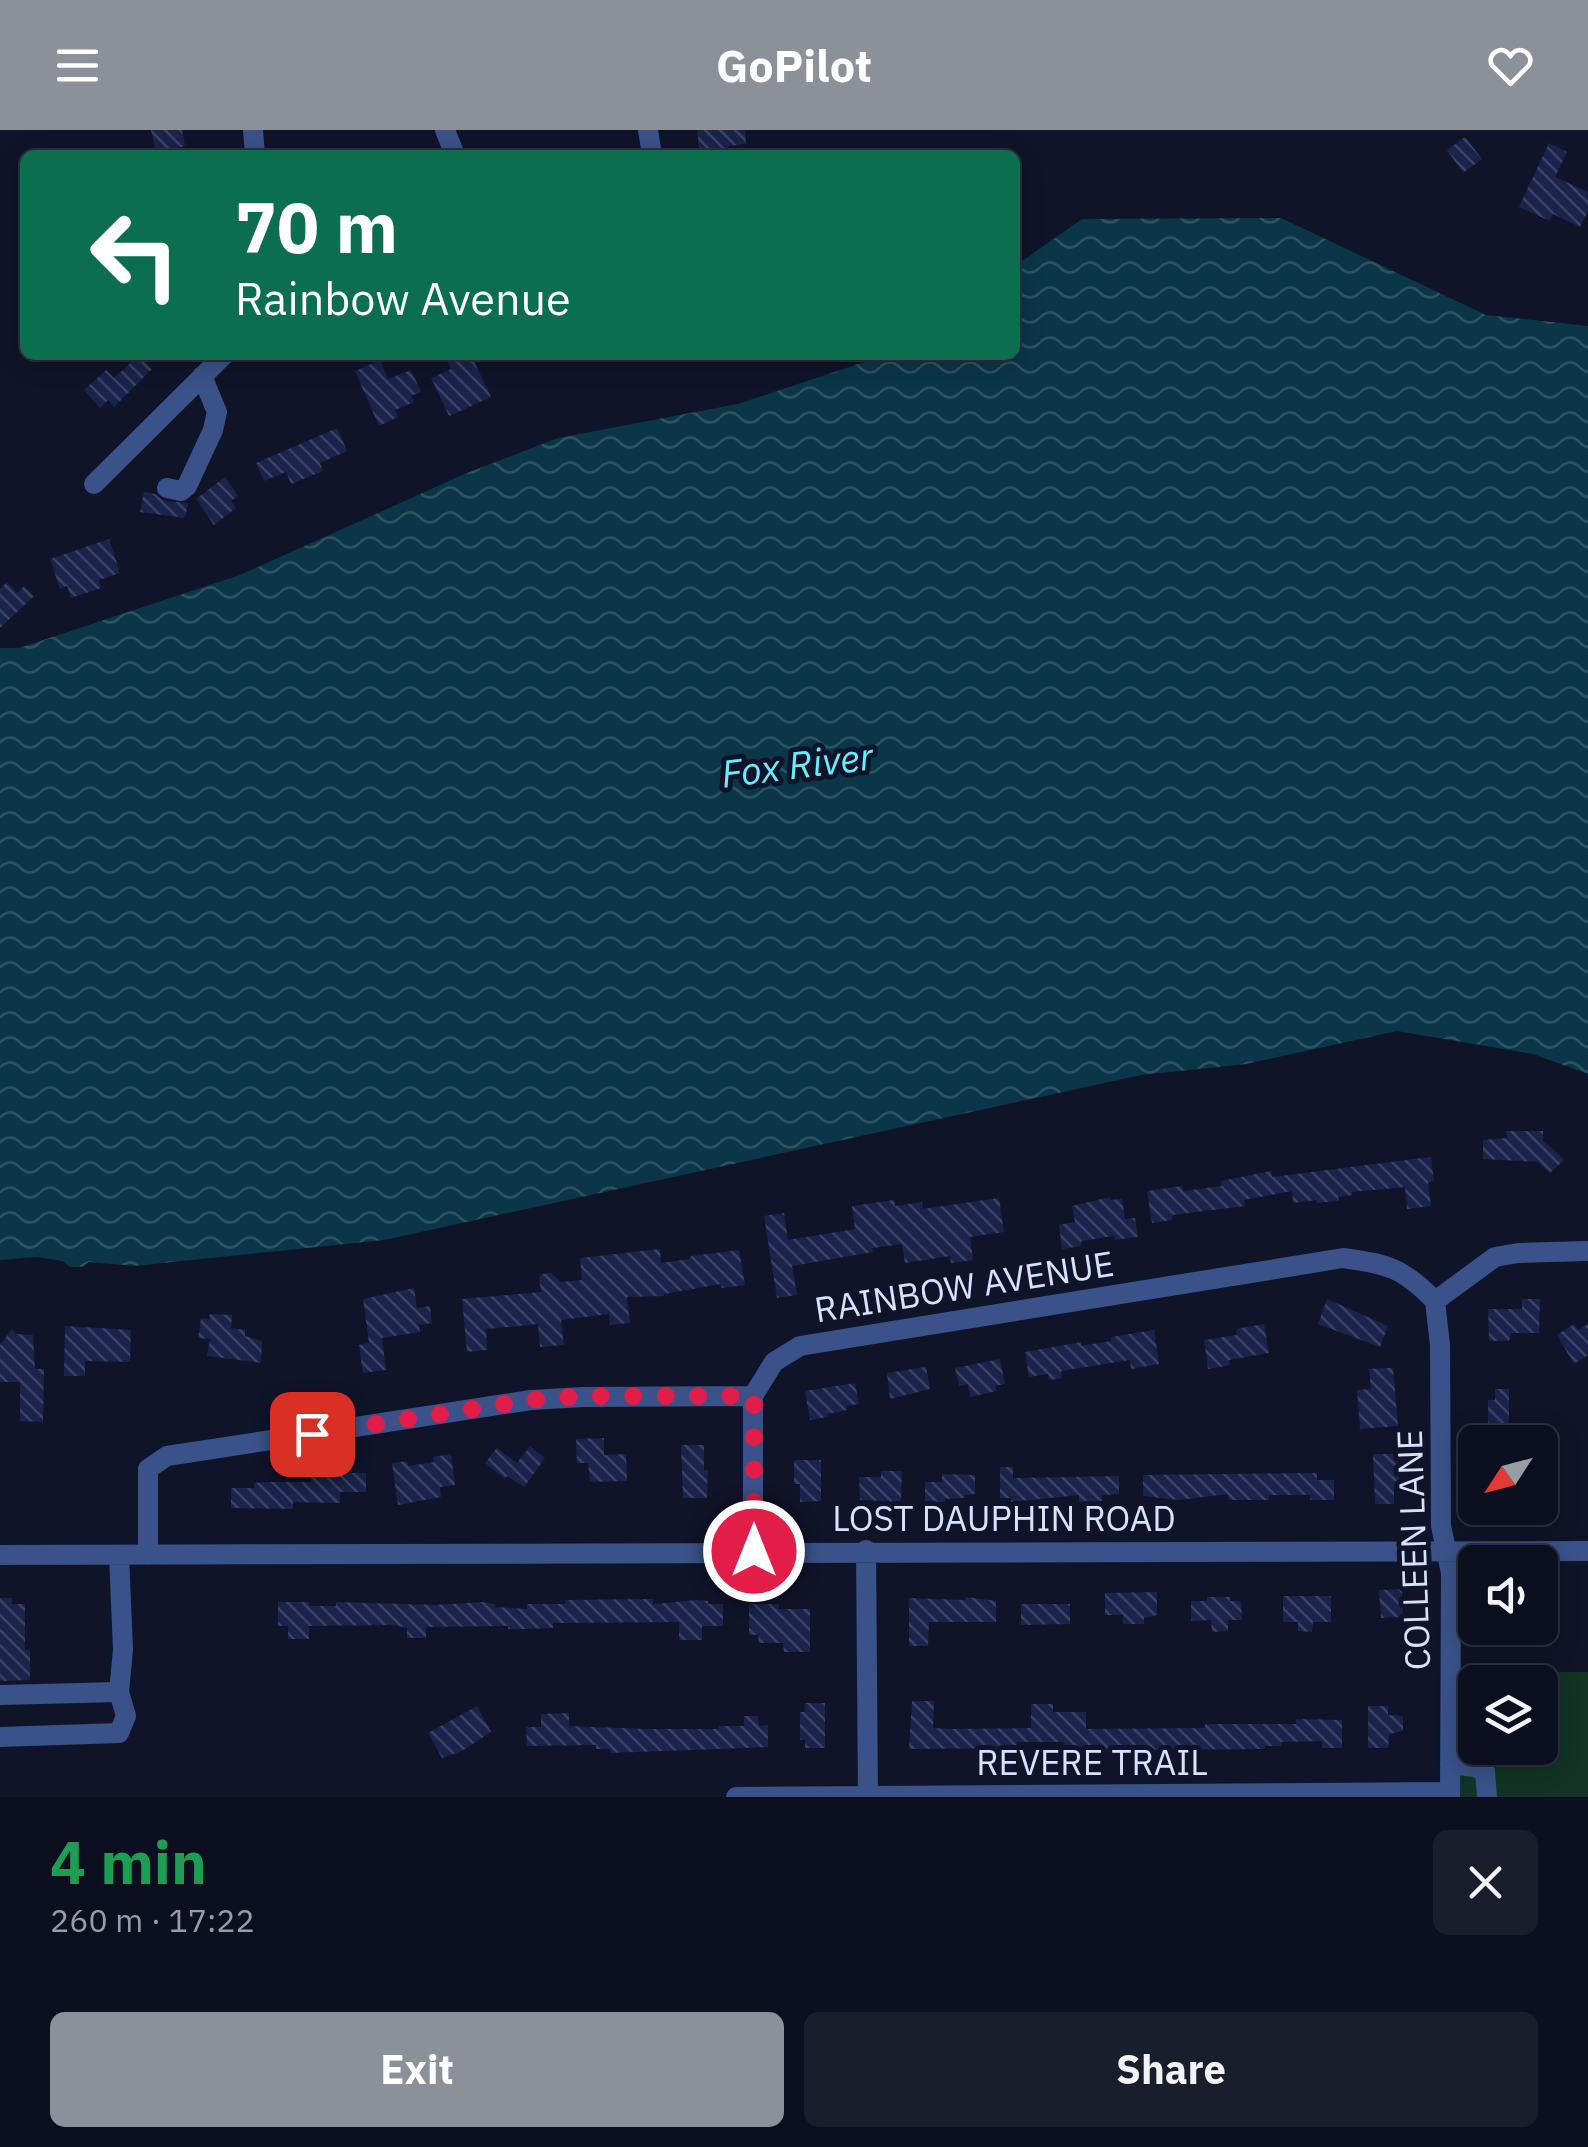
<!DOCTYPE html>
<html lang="en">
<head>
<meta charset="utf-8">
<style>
  :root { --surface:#0c0f1f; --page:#1a1d2c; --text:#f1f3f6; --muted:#9a9ca4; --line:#2c2f3d; --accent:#8c9099 }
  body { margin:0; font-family:"IBM Plex Sans",sans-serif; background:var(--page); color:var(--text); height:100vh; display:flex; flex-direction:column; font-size:38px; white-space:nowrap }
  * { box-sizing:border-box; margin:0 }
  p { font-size:32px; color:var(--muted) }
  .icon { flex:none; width:55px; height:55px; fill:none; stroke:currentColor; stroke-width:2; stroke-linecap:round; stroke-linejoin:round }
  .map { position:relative; height:1667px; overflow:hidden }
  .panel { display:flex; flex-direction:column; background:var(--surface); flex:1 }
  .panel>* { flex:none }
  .hud { position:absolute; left:20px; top:20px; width:1000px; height:210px; border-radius:15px; box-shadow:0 5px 25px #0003,0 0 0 2px var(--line); background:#0b6e4f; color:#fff; overflow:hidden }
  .needle { width:65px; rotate:234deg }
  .fabs { position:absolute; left:1458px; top:1295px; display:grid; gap:20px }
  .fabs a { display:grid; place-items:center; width:100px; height:100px; border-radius:15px; background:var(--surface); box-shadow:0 5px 25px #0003,0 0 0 2px var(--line); font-size:50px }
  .pin { position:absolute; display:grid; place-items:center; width:85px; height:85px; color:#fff; margin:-42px; border-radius:20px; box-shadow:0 5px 15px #0006 }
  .me { position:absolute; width:110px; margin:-55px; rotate:0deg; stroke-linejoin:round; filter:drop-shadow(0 0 8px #0008) }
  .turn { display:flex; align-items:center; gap:35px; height:210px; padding:0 50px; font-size:45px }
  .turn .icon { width:130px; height:130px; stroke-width:2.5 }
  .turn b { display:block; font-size:70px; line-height:85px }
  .round { display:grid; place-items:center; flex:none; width:105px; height:105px; border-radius:15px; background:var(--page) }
  .overview { display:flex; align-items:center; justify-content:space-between; height:170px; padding:0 50px }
  h1 { font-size:60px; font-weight:800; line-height:75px; color:#1e9e55 }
  .button { display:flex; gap:20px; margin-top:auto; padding:20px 50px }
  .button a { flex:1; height:115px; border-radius:15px; background:var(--accent); color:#fff; font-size:40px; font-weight:800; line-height:115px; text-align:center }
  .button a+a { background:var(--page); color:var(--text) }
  header { display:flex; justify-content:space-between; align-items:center; height:130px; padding:0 50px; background:var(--accent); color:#fff; font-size:45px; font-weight:800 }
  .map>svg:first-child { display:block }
</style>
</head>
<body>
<header><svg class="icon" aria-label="menu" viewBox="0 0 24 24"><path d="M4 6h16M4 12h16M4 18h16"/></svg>GoPilot<svg class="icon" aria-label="heart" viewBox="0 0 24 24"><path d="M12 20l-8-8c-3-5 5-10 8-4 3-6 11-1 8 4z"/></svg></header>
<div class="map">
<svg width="1588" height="1667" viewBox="0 0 1588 1667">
  <defs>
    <pattern id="water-waves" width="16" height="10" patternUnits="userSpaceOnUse" patternTransform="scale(2.5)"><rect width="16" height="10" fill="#0a3648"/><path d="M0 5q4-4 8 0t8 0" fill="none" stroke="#2d5363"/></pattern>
    <pattern id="building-back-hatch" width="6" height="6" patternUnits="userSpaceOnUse" patternTransform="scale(2.5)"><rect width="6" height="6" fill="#1b224b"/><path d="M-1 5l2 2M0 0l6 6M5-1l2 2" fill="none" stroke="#3b4266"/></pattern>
  </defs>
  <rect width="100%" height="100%" fill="#101429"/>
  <path fill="#133327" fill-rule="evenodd" d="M1451 1542H1588V1667H1450ZM1475 1552H1540V1618H1475Z"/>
  <path fill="url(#water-waves)" d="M1281 88 1486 185 1588 196V944L1533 924 1397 901 1246 934 1141 945 384 1110 134 1136 89 1132 82 1137H70L63 1131 36 1127 0 1130V518H19L240 445 467 343 558 308 738 274 885 225H1015V136L1082 89Z"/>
  <path fill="url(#building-back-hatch)" d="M151 0H182L185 16 156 23Z
    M697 0H745L746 14 728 16 730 25H700Z
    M1465 7 1482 29 1463 43 1447 20Z
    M1549 13 1567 22 1555 47 1588 62V81L1580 97 1553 84 1550 91 1519 77Z
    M139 225 152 239 114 277 108 270 100 278 84 260 106 240 114 248Z
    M445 225H471L491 267 449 286 431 248 451 239Z
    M380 230 388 249 411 240 421 262 411 266 414 272 395 280 398 287 379 296 355 241Z
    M337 298 347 321 320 333 323 341 291 354 286 342 264 351 256 333Z
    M225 347 238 366 231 371 236 378 214 395 196 369Z
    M144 362 155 364 164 371 188 373 185 388 140 382Z
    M109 409 120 443 99 450 101 458 71 468 67 456 60 459 50 429Z
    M7 452 17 463 24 456 34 466 0 498V459Z
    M1506 1001H1543V1010L1564 1030 1550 1043 1538 1032 1483 1029V1010L1507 1008Z
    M1431 1027 1434 1051 1428 1052 1431 1076 1407 1079 1405 1057 1352 1062V1065L1338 1067 1339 1071 1317 1073V1070L1293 1073 1292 1061 1244 1070 1245 1076 1172 1085V1090L1152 1093 1147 1061 1182 1056 1183 1061 1222 1056 1221 1051 1271 1041 1272 1047Z
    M1110 1067 1111 1070 1122 1069 1125 1089 1135 1088 1138 1107 1115 1110 1114 1106 1081 1111 1082 1116 1062 1119 1059 1095 1075 1092 1072 1076Z
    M999 1068 1004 1102 970 1107 973 1130 951 1133 950 1126 905 1133 902 1114 872 1118 873 1122 792 1136 797 1165 777 1168 764 1086 784 1083 788 1110 855 1099 852 1076 894 1070 895 1076 922 1072 923 1079Z
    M660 1119 661 1133 689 1129 691 1126 739 1120 745 1155 722 1158 721 1154 664 1164V1166L627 1167 630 1193 610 1195 609 1184 561 1190 564 1215 540 1217 538 1194 486 1199 487 1220 467 1222 462 1169 541 1162 539 1148 542 1144 551 1143 561 1152 582 1150 580 1128Z
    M414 1158 417 1178 430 1176 432 1193 419 1195 420 1202 382 1208 386 1240 363 1243 359 1215 369 1213 363 1169Z
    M1327 1169 1388 1196 1380 1217 1318 1194Z
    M1522 1169H1540L1539 1203H1511L1509 1211H1489L1488 1179H1522Z
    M210 1184 232 1185 231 1198 245 1200V1206L262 1211 261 1233 207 1226 210 1209 198 1208 201 1188 209 1189Z
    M1264 1194 1269 1223 1229 1230 1230 1235 1208 1239 1204 1210 1237 1205 1236 1199Z
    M1574 1194 1578 1200 1588 1194V1225L1574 1234 1557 1205Z
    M65 1196 131 1200 130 1232 85 1231V1246H64Z
    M12 1199 16 1204 33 1205 35 1239H44L43 1292 20 1291V1252H0V1215Z
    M1154 1200 1159 1234 1131 1239 1130 1230 1061 1241 1062 1248 1049 1250 1048 1244 1029 1247 1025 1222 1081 1212V1216L1111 1211V1207Z
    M1000 1229 1005 1254 995 1256 996 1261 970 1267 968 1254 959 1256 955 1238Z
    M926 1237 930 1259 890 1269 887 1243Z
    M1387 1238H1393L1398 1296 1360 1299 1357 1260 1371 1259 1369 1239Z
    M855 1253 859 1274 846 1276 847 1280 828 1284V1287L810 1290 805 1261Z
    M1495 1259H1509V1298H1515V1312H1494V1300H1488V1270H1495Z
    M604 1308V1325L626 1324 627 1351 590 1352 588 1333H577L576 1309Z
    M681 1315H704V1340H708L707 1368H683Z
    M530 1316 545 1328 524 1357 507 1346 505 1349 485 1333 497 1318 517 1333Z
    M451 1324 455 1355 440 1357 441 1367 398 1375 392 1333 407 1331 408 1336 434 1332 433 1327Z
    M1373 1324H1399V1357H1394V1374H1375Z
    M794 1330H821V1371L800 1372V1354H794Z
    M1000 1337H1013V1348L1119 1346V1364L1102 1365V1371L1079 1372V1365L1011 1372V1368H1000Z
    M881 1341H902L901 1372 860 1370 859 1347H881Z
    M311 1343H366V1362H340V1373L293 1372V1379L231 1378V1358H254V1353L267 1352H311Z
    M1317 1343V1350H1334V1370H1310V1365H1269V1370H1228V1364L1179 1370 1143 1366V1345Z
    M942 1344 975 1345V1364L964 1365V1368L945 1369V1372H925V1352H942Z
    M1402 1459 1403 1487 1381 1488 1379 1460Z
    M1157 1462V1485L1144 1488V1494H1123V1485H1105V1463Z
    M1283 1466H1331V1492H1313L1312 1502 1298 1501V1492H1283Z
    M966 1467 996 1471V1492H929L928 1516H909V1468L965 1470Z
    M1207 1467H1230V1471H1241L1242 1490H1228V1501L1212 1502 1211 1490 1191 1491V1471H1207Z
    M0 1468H12V1474H25V1520H30V1550L0 1551Z
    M653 1469V1474L696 1470 708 1471V1474H723V1496H702V1510H679V1492L553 1493V1498L528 1499H508V1496L426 1497V1508H407V1498L393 1495 309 1496V1509H288V1496H278V1472H309V1476H336V1472L436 1475 482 1472 495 1474V1477L527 1479V1474H565V1470Z
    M749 1474H779V1479H810V1522H784L783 1513H759L758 1505H749Z
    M1021 1474H1070V1494L1021 1495Z
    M912 1571H934L933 1598 954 1599 1031 1598V1574H1053V1582H1086V1599L1205 1598V1594H1296V1589L1342 1590V1618H1322V1611L1281 1612V1616H1265V1619L1101 1620 1064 1618V1612H1017V1618L909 1619Z
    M805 1573H825V1618H805V1609L800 1610V1582H805Z
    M477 1576 491 1602 462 1621 442 1628 428 1603Z
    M1368 1576H1388V1585L1403 1586V1601L1389 1604 1388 1618H1368Z
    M569 1583V1596L645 1599H719V1596H744V1586H758L759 1596 768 1595V1617L610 1623V1619H596V1615L527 1616 526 1597H541V1584Z"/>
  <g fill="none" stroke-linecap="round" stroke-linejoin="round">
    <path stroke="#3a5289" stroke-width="20" d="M253 0 255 25
      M445 0 455 25
      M648 0 652 25
      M94 354 224 225
      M167 358 181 361 187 356 213 300 217 282 202 246
      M1435 1171 1440 1215 1441 1396 1451 1443 1450 1667
      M1435 1171 1495 1127 1518 1123 1588 1121
      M753 1266 774 1232 800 1216 1343 1128C1388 1134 1403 1138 1435 1171
      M866 1420 868 1666
      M753 1421V1266
      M0 1425 1588 1421
      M119 1425 123 1520 119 1562
      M148 1425V1339L167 1326 531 1270 583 1267 753 1266
      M0 1565 119 1562 126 1586 119 1603 0 1607
      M1450 1634 1475 1637 1485 1642 1487 1667
      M736 1667 1450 1662"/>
  </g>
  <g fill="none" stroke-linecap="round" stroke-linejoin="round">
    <path stroke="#e11d48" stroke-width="18" stroke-dasharray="0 32.4" d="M312 1304 530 1270 583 1266H754V1421"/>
  </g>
  <g text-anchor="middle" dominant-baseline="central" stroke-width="10" stroke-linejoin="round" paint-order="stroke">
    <g font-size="35" fill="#d8e1ff" stroke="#101429">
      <text transform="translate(964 1156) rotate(-9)">RAINBOW AVENUE</text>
      <text x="1004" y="1388">LOST DAUPHIN ROAD</text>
      <text transform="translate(1413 1420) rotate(-92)">COLLEEN LANE</text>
      <text x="1092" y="1632">REVERE TRAIL</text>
    </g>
    <g font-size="38" font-style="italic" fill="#66edff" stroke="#101429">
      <text transform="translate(797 634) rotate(-7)">Fox River</text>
    </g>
  </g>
</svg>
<div class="fabs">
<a><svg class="needle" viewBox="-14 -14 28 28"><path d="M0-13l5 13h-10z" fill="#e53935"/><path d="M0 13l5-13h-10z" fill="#9a9ca4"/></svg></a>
<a><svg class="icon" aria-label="sound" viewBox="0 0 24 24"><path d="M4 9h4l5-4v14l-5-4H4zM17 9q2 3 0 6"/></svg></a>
<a><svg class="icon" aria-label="layers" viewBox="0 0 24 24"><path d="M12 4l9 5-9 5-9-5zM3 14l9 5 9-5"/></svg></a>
</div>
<div class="pin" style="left:312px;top:1304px;background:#d93025"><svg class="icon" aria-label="arrive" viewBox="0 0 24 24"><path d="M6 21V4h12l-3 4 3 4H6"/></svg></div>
<svg class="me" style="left:754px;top:1421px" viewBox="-20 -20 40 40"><circle r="17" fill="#e11d48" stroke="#fff" stroke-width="3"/><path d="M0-11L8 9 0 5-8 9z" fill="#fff"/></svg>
<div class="hud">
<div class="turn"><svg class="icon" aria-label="left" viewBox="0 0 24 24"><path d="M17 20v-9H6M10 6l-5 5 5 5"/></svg><div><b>70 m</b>Rainbow Avenue</div></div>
</div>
</div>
<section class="panel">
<div class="overview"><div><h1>4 min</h1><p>260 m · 17:22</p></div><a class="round"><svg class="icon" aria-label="close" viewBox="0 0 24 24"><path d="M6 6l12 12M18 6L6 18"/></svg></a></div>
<div class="button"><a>Exit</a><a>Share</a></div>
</section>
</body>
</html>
